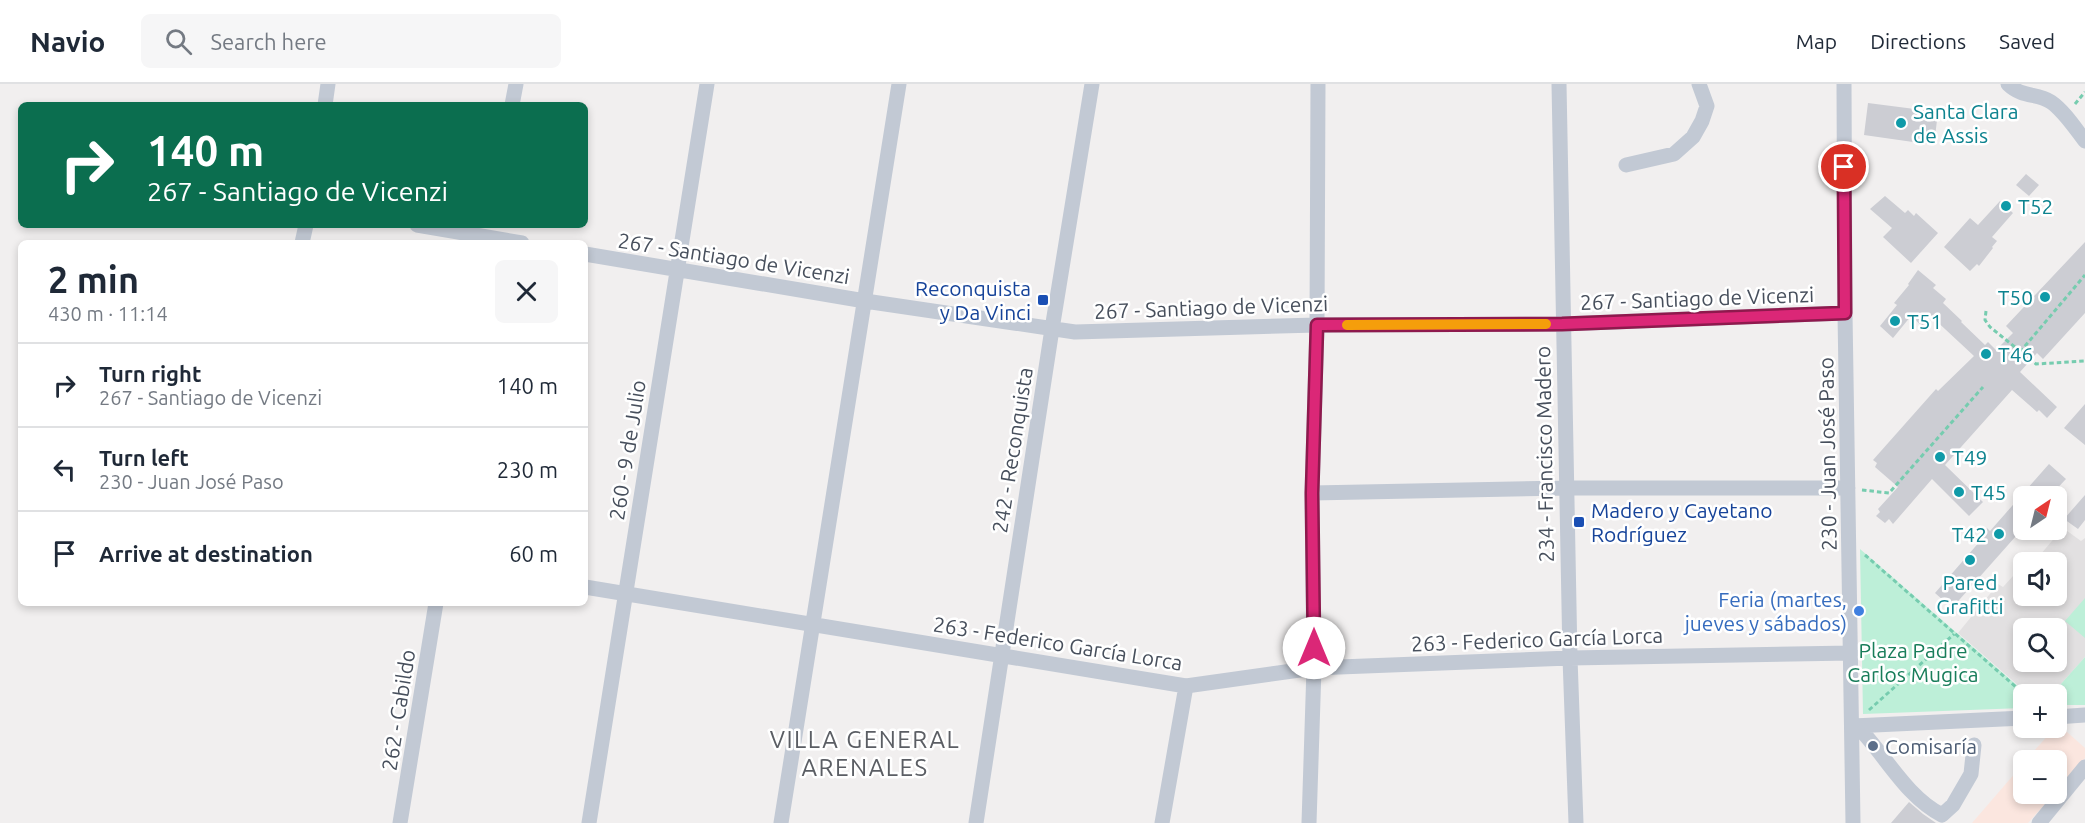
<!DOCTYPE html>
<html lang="en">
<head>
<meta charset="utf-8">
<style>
  :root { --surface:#fff; --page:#f6f6f7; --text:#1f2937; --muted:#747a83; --line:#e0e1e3 }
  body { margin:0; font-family:Ubuntu,sans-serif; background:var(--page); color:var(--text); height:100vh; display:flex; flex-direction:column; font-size:22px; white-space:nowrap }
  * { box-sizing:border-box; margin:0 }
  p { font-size:20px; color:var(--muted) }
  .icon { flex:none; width:33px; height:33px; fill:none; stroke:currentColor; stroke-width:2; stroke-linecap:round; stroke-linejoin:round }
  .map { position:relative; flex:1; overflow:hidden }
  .sheet { position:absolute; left:18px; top:156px; width:570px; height:366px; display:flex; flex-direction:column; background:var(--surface); border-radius:9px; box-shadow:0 3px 9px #0003 }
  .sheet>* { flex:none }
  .guide { position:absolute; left:18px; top:18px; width:570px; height:126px; border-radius:9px; box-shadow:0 3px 9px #0003; background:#0b6e4f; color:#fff; overflow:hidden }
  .needle { width:39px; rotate:35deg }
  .fabs { position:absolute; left:2013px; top:402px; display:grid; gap:12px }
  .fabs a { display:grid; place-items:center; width:54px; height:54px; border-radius:9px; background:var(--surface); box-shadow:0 3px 9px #0003; font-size:30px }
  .pin { position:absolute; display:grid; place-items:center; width:51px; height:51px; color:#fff; margin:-26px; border:3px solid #fff; border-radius:50%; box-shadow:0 2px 6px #0007 }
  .me { position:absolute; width:66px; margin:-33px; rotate:0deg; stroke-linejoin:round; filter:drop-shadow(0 0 4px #0008) }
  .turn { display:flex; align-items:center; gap:21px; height:126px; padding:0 30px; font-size:27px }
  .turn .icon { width:78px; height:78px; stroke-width:2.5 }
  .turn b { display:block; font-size:42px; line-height:51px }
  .round { display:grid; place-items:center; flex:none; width:63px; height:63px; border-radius:9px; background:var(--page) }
  .headline { display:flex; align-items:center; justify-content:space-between; height:102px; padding:0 30px }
  h1 { font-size:36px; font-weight:700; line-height:45px }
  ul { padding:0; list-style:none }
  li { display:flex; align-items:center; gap:18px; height:84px; padding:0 30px; border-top:2px solid var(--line) }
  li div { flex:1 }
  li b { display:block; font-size:22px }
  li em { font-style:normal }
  header { display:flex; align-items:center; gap:36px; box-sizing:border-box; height:84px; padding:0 30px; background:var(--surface); border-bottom:2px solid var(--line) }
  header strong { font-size:28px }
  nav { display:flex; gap:33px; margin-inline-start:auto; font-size:21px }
  .search { width:420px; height:54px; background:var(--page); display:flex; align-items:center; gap:15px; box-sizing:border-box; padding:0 21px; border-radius:9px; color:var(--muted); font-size:22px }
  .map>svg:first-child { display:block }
</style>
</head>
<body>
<header>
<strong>Navio</strong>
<div class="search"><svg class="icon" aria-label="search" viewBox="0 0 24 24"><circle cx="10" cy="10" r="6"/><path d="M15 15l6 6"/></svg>Search here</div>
<nav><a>Map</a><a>Directions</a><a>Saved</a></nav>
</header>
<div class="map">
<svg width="2085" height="739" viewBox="0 0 2085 739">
  <rect width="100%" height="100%" fill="#f1efef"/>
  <path fill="#e2e0e1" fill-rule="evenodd" d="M2063 444 2081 457 2085 454V573L2052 610H2028L1958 549 1998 500 2003 503 2023 481 2024 512H2056V478H2034ZM2024 544H2056V578H2024Z"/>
  <path fill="#fbe6df" d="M2058 640 2085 664V674L2057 707 2056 676H2026Z
    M2023 680 2024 710H2054L2028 739H1972Z"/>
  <path fill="#bdefd8" d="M1860 465 2027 610H2024L2023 624 1863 630Z
    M2085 514V554L2065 537Z
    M2085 573V621H2057L2056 610H2052Z"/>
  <path fill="#cccdd3" d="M1868 19 1938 28 1934 61 1864 51Z
    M2026 90 2039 101 2029 112 2016 101Z
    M1885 112 1905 129 1908 126 1914 132 1916 129 1938 149 1911 179 1883 153 1892 144 1870 125Z
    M2000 117 2013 129 1992 153 1997 157 1992 163 1993 164 1979 182 1977 180 1970 187 1944 163 1970 134 1978 141Z
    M2085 158V229L2043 275 2037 269 2020 288 2057 323 2047 334 2039 326 2037 328 2012 306 1945 381 1983 418 1969 432 1932 395 1893 440 1889 435 1885 439 1876 432 1880 428 1878 425 1898 403 1875 383 1877 379 1873 376 1936 305 1938 307 1974 272 1931 232 1922 242 1911 232 1893 254 1880 242 1897 221 1894 219 1909 201 1908 200 1918 186 1936 201 1933 204 1946 215 1943 219 1962 237 1961 238 1985 261 1988 258 1996 266 2013 249 2006 242Z
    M2085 320V361L2064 344Z
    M2049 380 2066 395 2050 412H2024V443L1952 524 1935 509 1981 456 1979 453 1987 444 1990 447Z
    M2085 411V436L2078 445 2064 435Z
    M1909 718 1923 730 1936 739H1891Z"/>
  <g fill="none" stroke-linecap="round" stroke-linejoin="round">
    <path stroke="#76ccaf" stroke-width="3" stroke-dasharray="4.5 3" stroke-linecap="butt" d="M2075 20 2085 8
      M1986 227 1985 236 1990 243 2036 280 2085 277
      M2020 268 2085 191
      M1862 406 1889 409 1983 303
      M1865 471 2024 610
      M1869 626 1954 550"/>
    <path stroke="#c2c9d4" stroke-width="15" d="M1559 0 1570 574 1576 739
      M1844 0 1845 229 1853 739
      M2008 0C2024 15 2036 8 2051 18 2064 27 2075 44 2085 57
      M325 21 328 0
      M512 21 516 0
      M1626 81 1674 70 1693 53 1702 37 1707 22 1699 0
      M417 141 522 159
      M302 159 306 141
      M585 170 865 217 1075 248 1317 241 1562 240 1845 229
      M1312 409 1566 404H1848
      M585 503 1186 602 1314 584 1570 574 1851 569
      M2056 633 2085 631
      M1856 641C1885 670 1905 712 1942 731L1953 721 1971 690 1974 661
      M1853 642 2024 634
      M400 739 436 519
      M589 739 707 0
      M781 739 899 0
      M976 739 1052 245 1092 0
      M1162 739 1186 602
      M1309 739 1314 584 1312 409 1317 241 1318 0
      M2039 739 2085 683"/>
  </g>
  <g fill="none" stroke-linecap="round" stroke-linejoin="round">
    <g stroke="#8e194d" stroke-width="15">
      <path id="route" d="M1314 564 1312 409 1317 241 1562 240 1845 229 1844 83"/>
    </g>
    <use href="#route" stroke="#db2777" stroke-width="10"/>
    <path stroke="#f59e0b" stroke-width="10" d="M1347 241 1546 240"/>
  </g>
  <g fill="#0f9aa8" stroke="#fff" stroke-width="2">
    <circle cx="1901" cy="39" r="6"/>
    <circle cx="2006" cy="122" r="6"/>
    <circle cx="2045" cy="213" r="6"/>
    <circle cx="1895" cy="237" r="6"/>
    <circle cx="1986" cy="270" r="6"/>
    <circle cx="1940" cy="373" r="6"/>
    <circle cx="1959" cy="408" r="6"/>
    <circle cx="1999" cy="450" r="6"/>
    <circle cx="1970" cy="476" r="6"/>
  </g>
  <g fill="#1a4fb4" stroke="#fff" stroke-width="2">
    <rect x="1037" y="210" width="12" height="12" rx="3"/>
    <rect x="1573" y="432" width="12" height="12" rx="3"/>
  </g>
  <circle fill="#3f7fe0" stroke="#fff" stroke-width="2" cx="1859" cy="527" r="6"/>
  <circle fill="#5c6f8a" stroke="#fff" stroke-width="2" cx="1873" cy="662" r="6"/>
  <g text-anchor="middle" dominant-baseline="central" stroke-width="5" stroke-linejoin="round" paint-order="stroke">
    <g font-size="21" fill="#0d838f" stroke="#fff" text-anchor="start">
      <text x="1913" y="27">Santa Clara<tspan x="1913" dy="24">de Assis</tspan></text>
      <text x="2018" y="122">T52</text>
      <text x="2033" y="213" text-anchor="end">T50</text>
      <text x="1907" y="237">T51</text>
      <text x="1998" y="270">T46</text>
      <text x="1952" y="373">T49</text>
      <text x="1971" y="408">T45</text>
      <text x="1987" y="450" text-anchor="end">T42</text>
      <text x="1970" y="498" text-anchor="middle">Pared<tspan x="1970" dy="24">Grafitti</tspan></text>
    </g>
    <g font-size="21" fill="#474f5c" stroke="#fff">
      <text transform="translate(734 174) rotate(9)">267 - Santiago de Vicenzi</text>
      <text transform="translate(1697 214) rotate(-2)">267 - Santiago de Vicenzi</text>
      <text transform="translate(1211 223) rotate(-2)">267 - Santiago de Vicenzi</text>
      <text transform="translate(627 366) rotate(-81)">260 - 9 de Julio</text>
      <text transform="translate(1012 366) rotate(-81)">242 - Reconquista</text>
      <text transform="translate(1544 370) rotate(-91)">234 - Francisco Madero</text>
      <text transform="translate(1827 370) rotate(-91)">230 - Juan José Paso</text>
      <text transform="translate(1537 555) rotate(-2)">263 - Federico García Lorca</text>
      <text transform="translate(1058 559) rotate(9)">263 - Federico García Lorca</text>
      <text transform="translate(398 626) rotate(-81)">262 - Cabildo</text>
    </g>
    <g font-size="21" fill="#164399" stroke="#fff" text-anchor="end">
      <text x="1031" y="204">Reconquista<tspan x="1031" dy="24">y Da Vinci</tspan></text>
      <text x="1591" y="426" text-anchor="start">Madero y Cayetano<tspan x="1591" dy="24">Rodríguez</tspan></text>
    </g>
    <g font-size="21" fill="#366cbe" stroke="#fff" text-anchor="end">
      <text x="1847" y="515">Feria (martes,<tspan x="1847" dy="24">jueves y sábados)</tspan></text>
    </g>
    <g font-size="21" fill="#187d5a" stroke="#fff">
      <text x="1913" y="566">Plaza Padre<tspan x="1913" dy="24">Carlos Mugica</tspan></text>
    </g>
    <g font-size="21" fill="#4e5e75" stroke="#fff" text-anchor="start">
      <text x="1885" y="662">Comisaría</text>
    </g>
    <g font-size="24" letter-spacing="1.5" fill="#5b5e64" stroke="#fff">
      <text x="865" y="655">VILLA GENERAL<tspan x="865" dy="28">ARENALES</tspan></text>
    </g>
  </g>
</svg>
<div class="fabs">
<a><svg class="needle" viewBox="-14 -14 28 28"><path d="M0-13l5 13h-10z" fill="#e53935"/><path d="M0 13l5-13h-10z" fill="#747a83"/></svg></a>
<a><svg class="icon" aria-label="sound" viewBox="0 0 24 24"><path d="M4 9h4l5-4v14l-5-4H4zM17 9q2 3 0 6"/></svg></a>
<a><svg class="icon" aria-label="search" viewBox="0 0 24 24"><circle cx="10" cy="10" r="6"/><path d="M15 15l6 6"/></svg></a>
<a>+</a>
<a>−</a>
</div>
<div class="pin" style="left:1844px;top:83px;background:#d93025"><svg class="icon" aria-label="arrive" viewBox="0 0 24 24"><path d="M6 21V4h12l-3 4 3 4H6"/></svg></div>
<svg class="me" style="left:1314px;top:564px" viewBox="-20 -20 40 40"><circle r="19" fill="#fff"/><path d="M0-13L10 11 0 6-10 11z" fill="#db2777"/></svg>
<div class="guide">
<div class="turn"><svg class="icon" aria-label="right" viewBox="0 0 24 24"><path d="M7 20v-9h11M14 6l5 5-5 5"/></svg><div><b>140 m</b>267 - Santiago de Vicenzi</div></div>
</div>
<section class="sheet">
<div class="headline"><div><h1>2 min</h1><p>430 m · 11:14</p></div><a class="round"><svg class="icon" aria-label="close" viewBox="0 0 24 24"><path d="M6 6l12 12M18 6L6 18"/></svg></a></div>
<ul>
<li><svg class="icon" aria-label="right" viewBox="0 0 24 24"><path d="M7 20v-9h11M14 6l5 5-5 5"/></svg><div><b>Turn right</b><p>267 - Santiago de Vicenzi</p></div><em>140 m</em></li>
<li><svg class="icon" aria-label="left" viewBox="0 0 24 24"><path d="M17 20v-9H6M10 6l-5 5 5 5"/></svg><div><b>Turn left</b><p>230 - Juan José Paso</p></div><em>230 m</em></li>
<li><svg class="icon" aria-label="arrive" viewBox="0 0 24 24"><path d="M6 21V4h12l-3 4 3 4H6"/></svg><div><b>Arrive at destination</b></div><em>60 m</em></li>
</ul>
</section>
</div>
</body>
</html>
